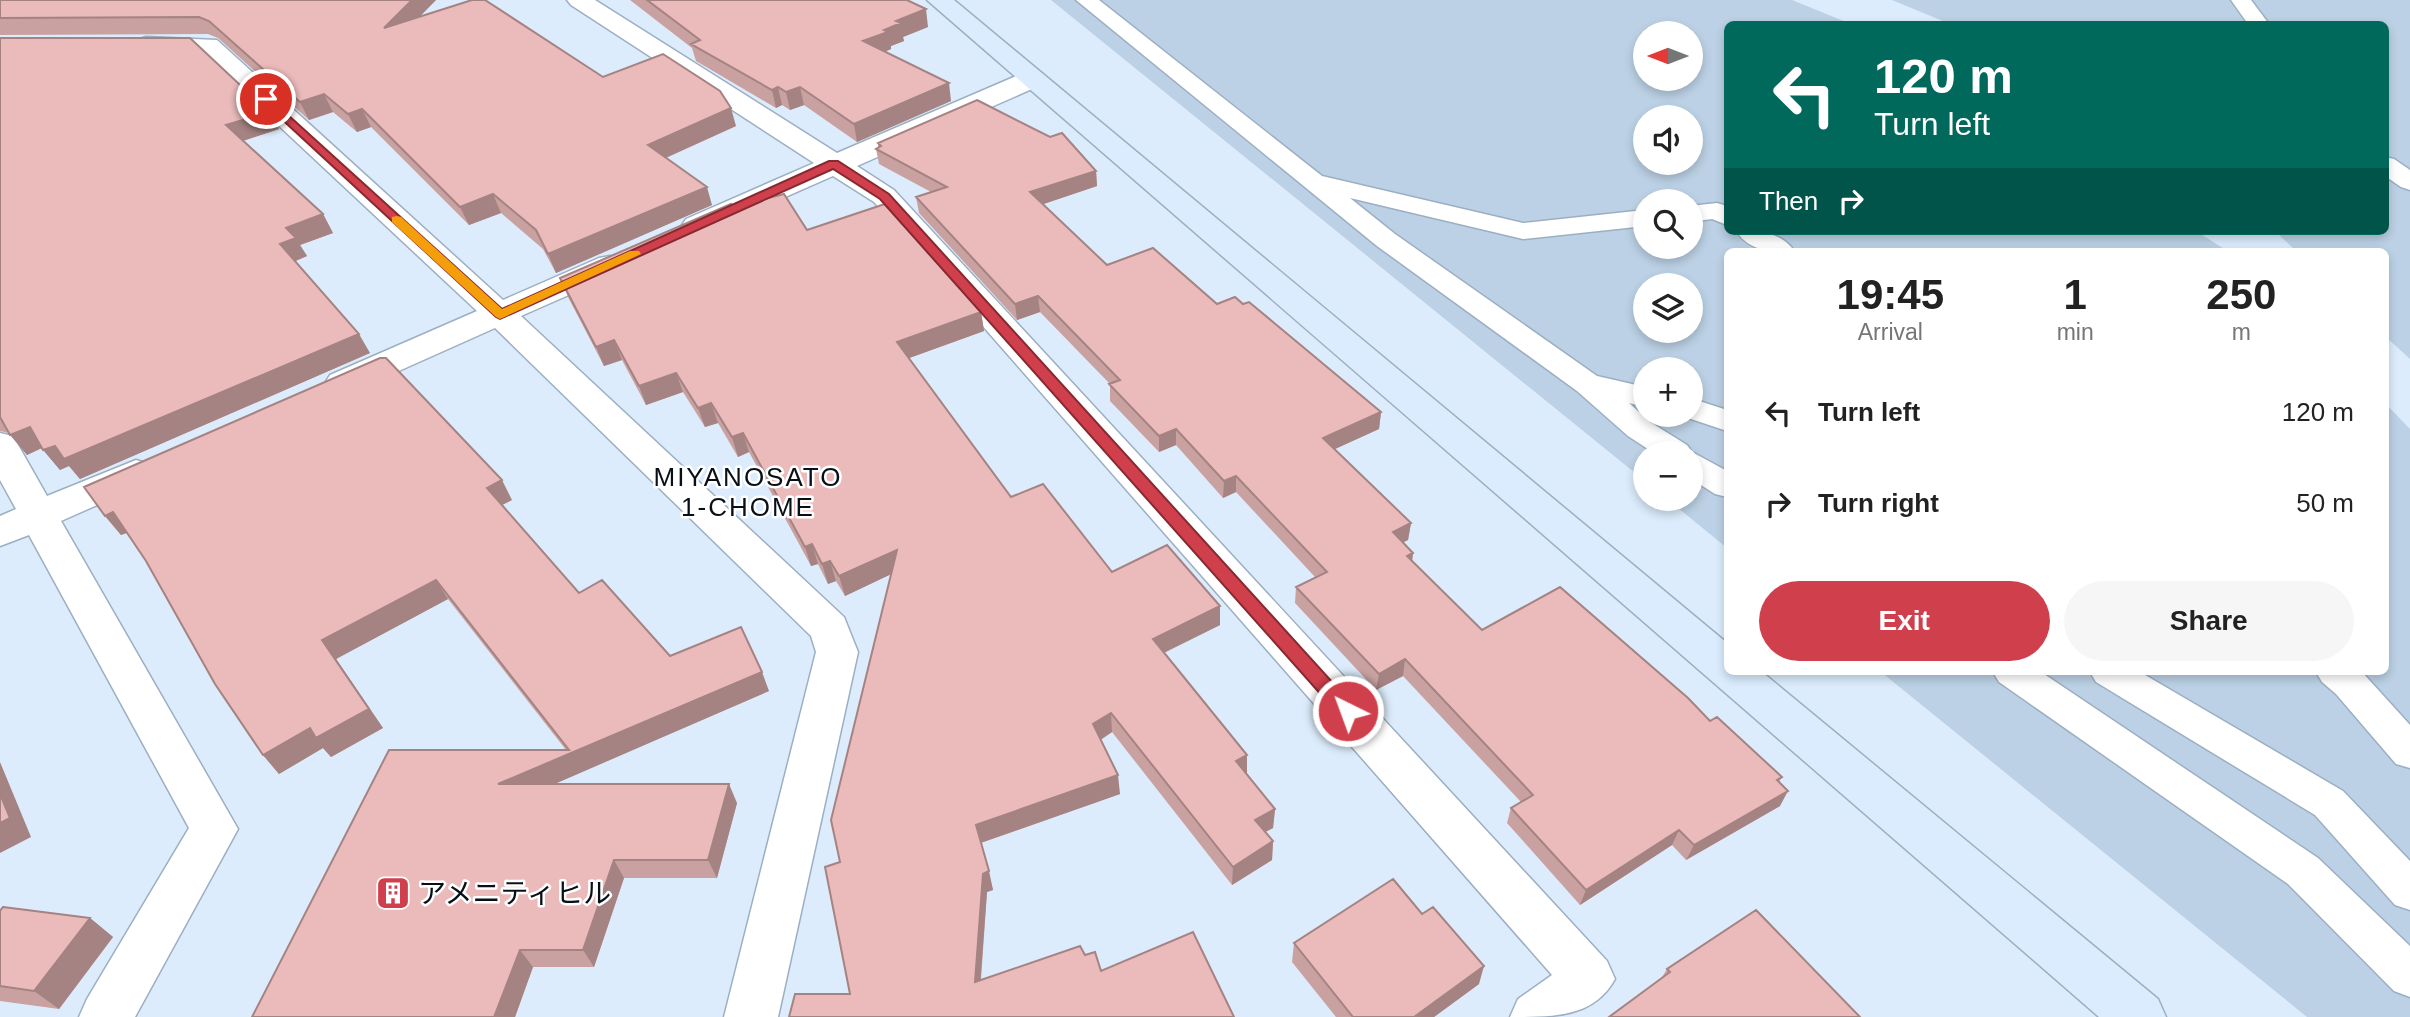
<!DOCTYPE html>
<html lang="en">
<head>
<meta charset="utf-8">
<style>
  :root { --surface:#fff; --page:#f6f6f6; --text:#222; --muted:#767676; --accent:#d03f4c }
  body { margin:0; font-family:Helvetica,"Noto Sans JP",sans-serif; background:var(--page); color:var(--text); height:100vh; display:flex; flex-direction:column; font-size:26px; white-space:nowrap }
  * { box-sizing:border-box; margin:0 }
  p { font-size:23px; color:var(--muted) }
  .icon { flex:none; width:38px; height:38px; fill:none; stroke:currentColor; stroke-width:2; stroke-linecap:round; stroke-linejoin:round }
  .map { position:relative; flex:1; overflow:hidden }
  .panel { position:absolute; left:1724px; top:248px; width:665px; height:427px; display:flex; flex-direction:column; background:var(--surface); border-radius:10px; box-shadow:0 4px 10px #0003 }
  .panel>* { flex:none }
  .hud { position:absolute; left:1724px; top:21px; width:665px; height:214px; border-radius:10px; box-shadow:0 4px 10px #0003; background:#00695c; color:#fff; overflow:hidden }
  .needle { width:46px; rotate:270deg }
  .tools { position:absolute; left:1633px; top:21px; display:grid; gap:14px }
  .tools a { display:grid; place-items:center; width:70px; height:70px; border-radius:50%; background:var(--surface); box-shadow:0 4px 10px #0003; font-size:35px }
  .pin { position:absolute; display:grid; place-items:center; width:60px; height:60px; color:#fff; margin:-30px; border:4px solid #fff; border-radius:50%; box-shadow:0 2px 7px #0007 }
  .me { position:absolute; width:77px; margin:-38px; rotate:318deg; stroke-linejoin:round; filter:drop-shadow(0 0 5px #0008) }
  .turn { display:flex; align-items:center; gap:24px; height:147px; padding:0 35px; font-size:32px }
  .turn .icon { width:91px; height:91px; stroke-width:2.5 }
  .turn b { display:block; font-size:49px; line-height:60px }
  .then { display:flex; align-items:center; height:66px; padding:0 35px; background:#0003; gap:14px; font-size:26px }
  .eta { display:flex; justify-content:space-evenly; align-items:center; height:119px; text-align:center }
  .eta b { font-size:42px; font-weight:600; line-height:49px }
  .primary-button { display:flex; gap:14px; margin-top:auto; padding:14px 35px }
  .primary-button a { flex:1; height:80px; border-radius:42px; background:var(--accent); color:#fff; font-size:28px; font-weight:600; line-height:80px; text-align:center }
  .primary-button a+a { background:var(--page); color:var(--text) }
  ul { padding:0; list-style:none }
  li { display:flex; align-items:center; gap:21px; height:91px; padding:0 35px }
  li div { flex:1 }
  li b { display:block; font-size:26px }
  li em { font-style:normal }
  .map>svg:first-child { display:block }
</style>
</head>
<body>
<div class="map">
<svg width="2410" height="1017" viewBox="0 0 2410 1017">
  <rect width="100%" height="100%" fill="#dcecfc"/>
  <path fill="#bcd1e5" fill-rule="evenodd" d="M1051 0H1792L1851 24H1727V231H2196L2229 252H1727V548L1667 499H1690V453H1645V481ZM1645 33H1690V79H1645ZM1645 117H1690V163H1645ZM1645 201H1690V247H1645ZM1645 285H1690V331H1645ZM1645 369H1690V415H1645Z
    M1892 0H2410V359L2385 336V252H2297L2275 231H2385V24H1950Z
    M2385 403 2410 429V1017H2307L1881 672H2385Z"/>
  <g fill="none" stroke-linecap="round" stroke-linejoin="round">
    <g stroke="#9cafc2" stroke-width="3">
      <path id="lane" d="M1076 0H1099L1322 176 1523 223 1645 210V226L1523 239 1350 198 1395 234 1597 376 1645 387V407L1629 403 1650 422 1687 445 1692 452 1727 471V497L1715 494 1690 478V453H1654L1628 436 1577 391 1377 246Z
        M2231 0H2251L2269 24H2248Z
        M2385 157 2394 159 2410 170V190L2401 187 2385 176Z
        M1717 203 1727 206V225L1712 219 1690 222V206Z
        M1736 231C1759 231 1781 231 1795 252 1772 252 1750 252 1736 231Z
        M1690 398 1727 410V431L1679 415H1690Z
        M1993 672H2041L2318 858 2410 946V997L2394 991 2288 884 1999 682Z
        M2090 672H2140L2343 791 2410 861V910L2395 905 2315 815 2096 682Z
        M2316 672H2362L2410 725V768L2396 764 2336 694 2322 682Z"/>
    </g>
    <g stroke="#9cafc2" stroke-width="3">
      <path id="street" d="M567 0H595L837 153 1023 73 1032 71 1041 73 1045 79 1041 85 857 166 894 190 1607 961 1615 979C1594 1017 1556 1017 1510 1017L1518 999 1552 975 874 202 833 176 708 231 697 234 686 231 682 225 686 219 814 163 571 5Z
        M146 37 217 40 503 300 599 258 610 256 621 258 626 265 621 272 521 316 844 617 858 652 778 1017H724L816 652 811 636 495 328 354 391 342 394 330 391 325 383 330 375 477 311 201 53 137 50 133 45 137 40Z
        M0 433 13 436 47 496 136 460 149 464 155 473 149 482 61 521 238 829 135 1017H79L87 999 189 828 29 535 0 546V516L16 509 0 480Z"/>
    </g>
    <g stroke="#9cafc2" stroke-width="3">
      <path id="secondary" d="M927 0H954L1727 643V672H1762L2158 999 2166 1017H2099Z"/>
    </g>
    <use href="#lane" fill="#fff" fill-rule="evenodd"/>
    <use href="#street" fill="#fff" fill-rule="evenodd"/>
    <use href="#secondary" fill="#daecfd" fill-rule="evenodd"/>
  </g>
  <path fill="#c9a1a0" d="M0 0H436L419 17 603 77 736 126 666 158 712 205 556 273 543 249 501 213 469 225 371 127 357 132 333 112 309 120 218 38 208 34 0 35Z
    M630 0H907L928 27 903 37 904 41 891 46V49L885 52 951 101 857 142 804 105 790 110 782 105 776 108 696 61 692 48Z
    M0 38 279 129 243 141 323 214 333 233 300 245 307 256 295 261 370 353 80 479 69 466 60 470 42 448 27 455 9 433 0 431Z
    M878 143 1096 171 1097 186 1043 204 1107 265 1217 304 1381 412 1379 429 1334 449 1411 523 1408 540 1403 542 1413 553 1412 562 1482 630 1710 721 1782 777 1779 782 1780 806 1686 860 1672 845 1580 905 1507 823 1511 808 1521 802 1403 676 1376 690 1295 603 1296 587 1315 577 1236 492 1223 498 1176 445 1159 452 1110 401V384L1040 312 1017 320 919 213 916 197 931 192 879 164 876 149 878 147Z
    M735 207 807 230 981 312 984 331 909 358 1011 497 1112 572 1220 625 1164 653 1246 774 1275 809 1273 828 1265 832 1273 841 1272 860 1232 885 1112 732 1101 740 1120 794 981 843 993 890 987 892 981 980 1085 955 1101 971 1234 1017 850 994 840 862 891 574 845 596 836 581 828 584 818 564 811 566 749 452 738 457 718 423 705 427 683 392 646 405 622 360 604 366 568 297 560 278Z
    M512 500 502 505 579 593 670 656 769 691 553 784 737 803 717 878H624L594 967H533L515 1017H252L566 750 448 599 336 659 383 728 331 757 323 748 279 774 263 755 146 561 127 533 121 535 105 516Z
    M0 911 90 918 113 937 59 1009 0 1001Z
    M1422 914 1479 984 1434 1017H1336L1292 962 1294 943Z
    M1667 969 1860 1017 1661 979Z"/>
  <path fill="#a48382" d="M412 0H436L392 45 384 28Z
    M926 9 928 27 903 37 904 41 891 46V49L867 59 863 41 884 30 896 21Z
    M949 83 951 101 857 142 854 124Z
    M778 87 782 105 776 108 772 90Z
    M800 87 804 105 790 110 786 92Z
    M324 94 333 112 309 120 300 102Z
    M731 108 736 126 654 163 648 145Z
    M362 109 371 127 357 132 348 114Z
    M269 112 279 129 236 143 226 125Z
    M1096 171 1097 186 1032 208 1030 192Z
    M707 187 712 205 556 273 548 254Z
    M493 194 501 213 469 225 460 207Z
    M323 214 333 233 300 245 307 256 291 263 280 244 286 228Z
    M1038 296 1040 312 1017 320 1015 304Z
    M981 312 984 331 901 361 897 342Z
    M359 334 370 353 80 479 69 466 60 470 43 450Z
    M614 340 622 360 604 366 596 347Z
    M676 373 683 392 646 405 639 386Z
    M711 403 718 423 705 427 698 408Z
    M1381 412 1379 429 1322 455 1323 438Z
    M30 427 46 446 27 455 10 435Z
    M1176 429V445L1159 452V436Z
    M743 433 749 452 738 457 732 437Z
    M1236 476V492L1223 498 1224 481Z
    M502 480 512 500 498 507 487 488Z
    M113 512 129 532 121 535 105 516Z
    M1411 523 1408 540 1390 549 1393 532Z
    M812 544 818 564 811 566 805 547Z
    M897 550 902 569 845 596 839 576Z
    M1413 553 1411 569 1407 556Z
    M830 561 836 581 828 584 822 564Z
    M436 580 448 599 336 659 383 728 331 757 323 748 279 774 263 755 310 728 322 640Z
    M1220 606V625L1153 658V639Z
    M1405 659 1403 676 1376 690 1379 674Z
    M762 672 769 691 511 803 498 784Z
    M1111 713 1112 732 1095 743 1093 724Z
    M1247 755V774L1236 761Z
    M0 762 31 837 0 853Z
    M1118 775 1120 794 980 843 976 825Z
    M729 784 737 803 717 878 708 860Z
    M1788 791 1780 806 1686 860 1694 845Z
    M1275 809 1273 828 1254 838 1255 820Z
    M1679 830 1672 845 1580 905 1586 890Z
    M1273 841 1272 860 1232 885 1233 867Z
    M614 860 624 878 594 967 583 950Z
    M989 871 993 890 987 892 979 999 975 982 983 874Z
    M90 918 113 937 59 1009 34 991Z
    M520 950 533 967 515 1017H494Z
    M1484 966 1479 984 1434 1017H1414Z"/>
  <path fill="#eabbba" stroke="#a48382" stroke-width="2" d="M0 0H412L384 28 472 0H485L603 77 663 54 720 91 731 108 648 145 707 187 548 254 536 230 493 194 460 207 362 109 348 114 324 94 300 102 209 21 199 17 0 18Z
    M647 0H907L926 9 896 21 901 23 884 30 888 32 863 41 949 83 854 124 800 87 786 92 778 87 772 90 691 44 700 40Z
    M0 38H190L269 112 226 125 323 214 286 228 296 238 280 244 359 334 64 459 55 446 43 450 30 427 10 435 0 417Z
    M977 100 1050 137 1062 133 1096 171 1030 192 1107 265 1153 248 1217 304 1235 297 1243 304 1249 302 1381 412 1323 438 1411 523 1393 532 1413 553 1407 556 1482 630 1560 587 1688 698 1710 721 1717 717 1782 777 1777 780 1788 791 1694 845 1679 830 1586 890 1511 808 1533 795 1405 659 1379 674 1296 587 1327 572 1236 476 1224 481 1176 429 1159 436 1109 384 1120 380 1038 296 1015 304 916 197 947 187 876 149 881 146 878 143Z
    M784 194 807 230 885 204 981 312 897 342 1011 497 1043 484 1112 572 1167 545 1220 606 1153 639 1247 755 1236 761 1275 809 1255 820 1273 841 1233 867 1111 713 1093 724 1118 775 976 825 989 871 983 874 975 982 1080 946 1085 955 1095 952 1101 971 1193 932 1234 1017H789L795 994H850L825 867 840 862 831 820 897 550 839 576 830 561 822 564 812 544 805 547 743 433 732 437 711 403 698 408 676 373 639 386 614 340 596 347 560 278 731 204 735 207Z
    M380 358H386L502 480 487 488 579 593 602 580 670 656 741 627 762 672 498 784H729L708 860H614L583 950H520L494 1017H252L389 750H569L436 580 322 640 369 709 316 738 310 728 263 755 215 684 146 561 113 512 105 516 84 487Z
    M0 794 10 818 0 823Z
    M1393 879 1422 914 1433 907 1484 966 1414 1017H1353L1294 943Z
    M3 907 90 918 34 991 0 986V911Z
    M1756 910 1860 1017H1609L1670 972 1667 969Z"/>
  <path fill="#d03f4c" stroke="#872931" stroke-width="2" d="M266 95 502 309 829 161H838L889 194 1354 706 1357 711 1354 717 1348 719 1341 717 880 199 833 169 500 319 496 317 262 101 260 99Z"/>
  <path fill="#f59e0b" d="M397 216 401 217 502 309 630 251H639L641 254 500 319 496 317 392 222V217Z"/>
  <defs>
    <g id="building-square" transform="scale(1.75)"><rect x="-9" y="-9" width="18" height="18" rx="4" fill="#d03f4c" stroke="#fff"/><path d="M-4-6H4V6H1V3H-1V6H-4ZM-2.5-4.3h1.7v1.8h-1.7ZM.8-4.3h1.7v1.8H.8ZM-2.5-1h1.7V.8h-1.7ZM.8-1h1.7V.8H.8Z" fill="#fff"/></g>
  </defs>
  <g fill-rule="evenodd">
    <use href="#building-square" x="393" y="893"/>
  </g>
  <g text-anchor="middle" dominant-baseline="central" stroke-width="5" stroke-linejoin="round" paint-order="stroke">
    <g font-size="26" letter-spacing="2" fill="#090f16" stroke="#fff">
      <text x="748" y="477">MIYANOSATO<tspan x="748" dy="30">1-CHOME</tspan></text>
    </g>
    <g font-size="28" fill="#090f16" stroke="#fff" text-anchor="start">
      <text x="418" y="893">アメニティヒル</text>
    </g>
  </g>
</svg>
<div class="tools">
<a><svg class="needle" viewBox="-14 -14 28 28"><path d="M0-13l5 13h-10z" fill="#e53935"/><path d="M0 13l5-13h-10z" fill="#767676"/></svg></a>
<a><svg class="icon" aria-label="sound" viewBox="0 0 24 24"><path d="M4 9h4l5-4v14l-5-4H4zM17 9q2 3 0 6"/></svg></a>
<a><svg class="icon" aria-label="search" viewBox="0 0 24 24"><circle cx="10" cy="10" r="6"/><path d="M15 15l6 6"/></svg></a>
<a><svg class="icon" aria-label="layers" viewBox="0 0 24 24"><path d="M12 4l9 5-9 5-9-5zM3 14l9 5 9-5"/></svg></a>
<a>+</a>
<a>−</a>
</div>
<div class="pin" style="left:266px;top:99px;background:#d93025"><svg class="icon" aria-label="arrive" viewBox="0 0 24 24"><path d="M6 21V4h12l-3 4 3 4H6"/></svg></div>
<svg class="me" style="left:1348px;top:711px" viewBox="-20 -20 40 40"><circle r="17" fill="#d03f4c" stroke="#fff" stroke-width="3"/><path d="M0-11L8 9 0 5-8 9z" fill="#fff"/></svg>
<div class="hud">
<div class="turn"><svg class="icon" aria-label="left" viewBox="0 0 24 24"><path d="M17 20v-9H6M10 6l-5 5 5 5"/></svg><div><b>120 m</b>Turn left</div></div>
<div class="then">Then<svg class="icon" aria-label="right" viewBox="0 0 24 24"><path d="M7 20v-9h11M14 6l5 5-5 5"/></svg></div>
</div>
<section class="panel">
<div class="eta">
<div><b>19:45</b><p>Arrival</p></div>
<div><b>1</b><p>min</p></div>
<div><b>250</b><p>m</p></div>
</div>
<ul>
<li><svg class="icon" aria-label="left" viewBox="0 0 24 24"><path d="M17 20v-9H6M10 6l-5 5 5 5"/></svg><div><b>Turn left</b></div><em>120 m</em></li>
<li><svg class="icon" aria-label="right" viewBox="0 0 24 24"><path d="M7 20v-9h11M14 6l5 5-5 5"/></svg><div><b>Turn right</b></div><em>50 m</em></li>
</ul>
<div class="primary-button"><a>Exit</a><a>Share</a></div>
</section>
</div>
</body>
</html>
